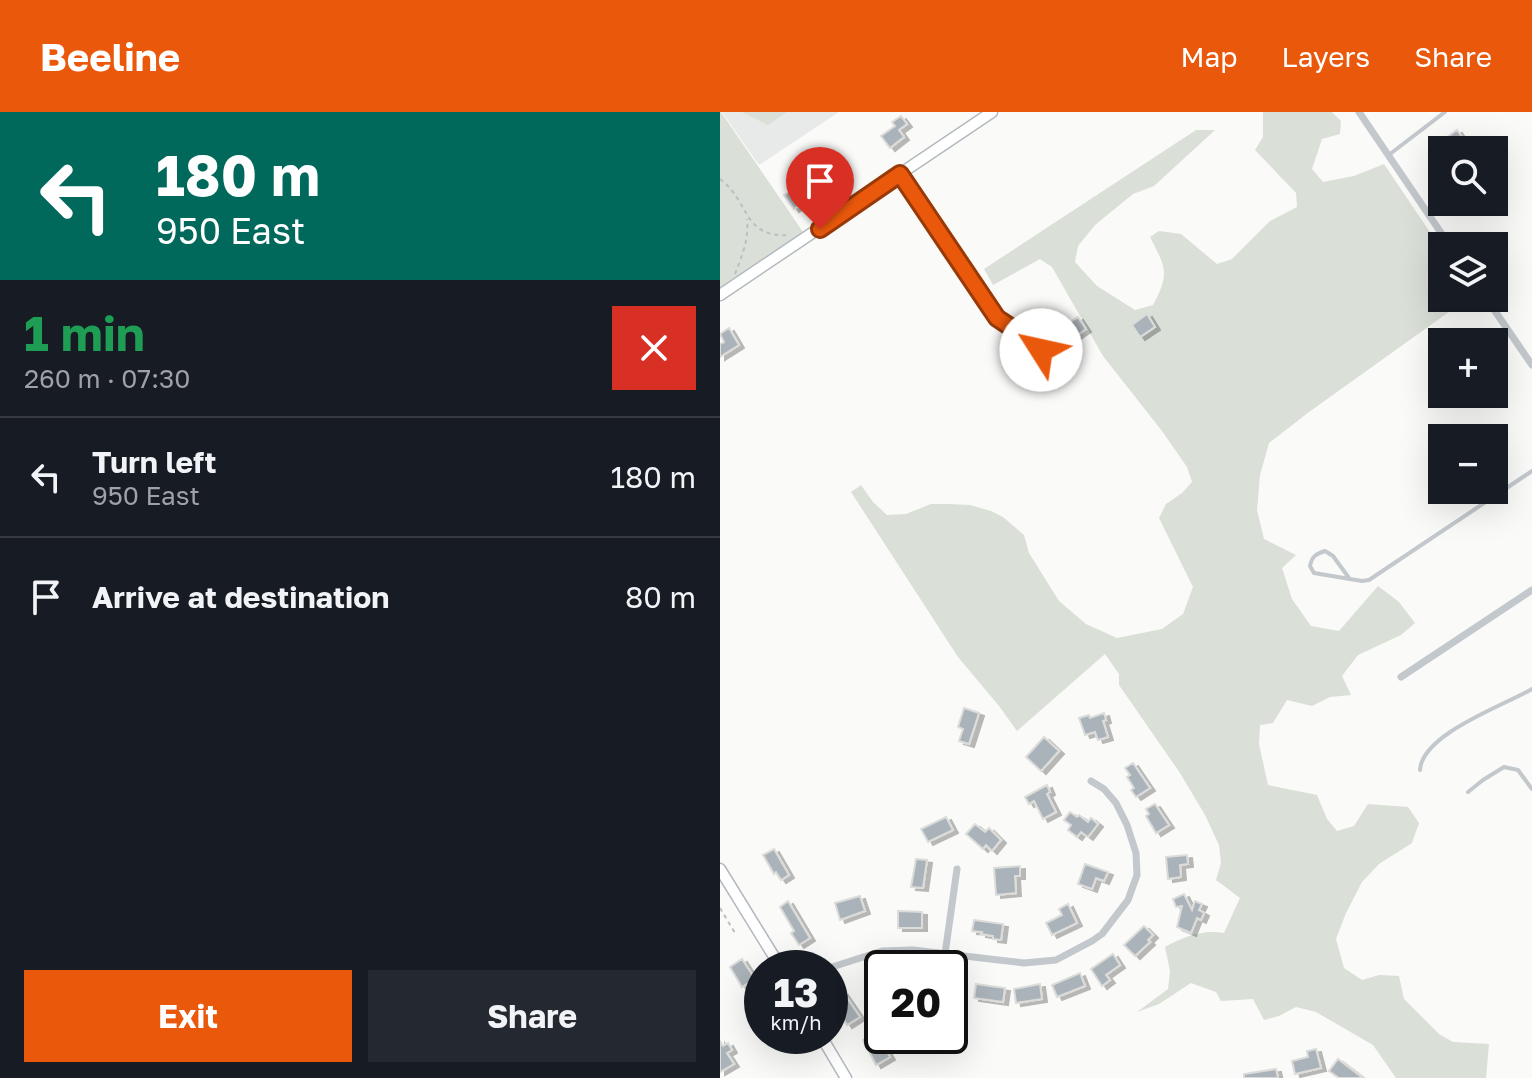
<!DOCTYPE html>
<html lang="en">
<head>
<meta charset="utf-8">
<style>
  :root { --surface:#171b24; --page:#242831; --text:#f1f3f6; --muted:#9ea1a6; --line:#363941; --accent:#ea580c }
  body { margin:0; font-family:"Golos Text",sans-serif; background:var(--page); color:var(--text); height:100vh; display:flex; flex-direction:column; font-size:30px; white-space:nowrap }
  * { box-sizing:border-box; margin:0 }
  p { font-size:26px; color:var(--muted) }
  .icon { flex:none; width:44px; height:44px; fill:none; stroke:currentColor; stroke-width:2; stroke-linecap:round; stroke-linejoin:round }
  .map { position:relative; flex:1; overflow:hidden }
  .details { display:flex; flex-direction:column; background:var(--surface); width:720px }
  .details>* { flex:none }
  .top-card { background:#00695c; color:#fff; overflow:hidden }
  .buttons { position:absolute; left:708px; top:24px; display:grid; gap:16px }
  .buttons a { display:grid; place-items:center; width:80px; height:80px; border-radius:0px; background:var(--surface); box-shadow:0 8px 32px #0002; font-size:40px }
  .speed { position:absolute; left:24px; top:838px; display:flex; gap:16px; font-size:40px; font-weight:700; text-align:center }
  .speed>* { display:grid; place-content:center; width:104px; height:104px; border-radius:50%; background:var(--surface); box-shadow:0 8px 32px #0002; line-height:1 }
  .speed small { font-size:20px; font-weight:400 }
  .speed .limit { border:4px solid #111; border-radius:12px; background:#fff; color:#111 }
  .pin { position:absolute; display:grid; place-items:center; width:68px; height:68px; color:#fff; margin:-82px -34px; border-radius:50% 50% 50% 0; rotate:-45deg; box-shadow:0 0 8px #0007 }
  .pin .icon { rotate:45deg }
  .me { position:absolute; width:88px; margin:-44px; rotate:305deg; stroke-linejoin:round; filter:drop-shadow(0 0 6px #0008) }
  .turn { display:flex; align-items:center; gap:28px; height:168px; padding:0 24px; font-size:36px }
  .turn .icon { width:104px; height:104px; stroke-width:2.5 }
  .turn b { display:block; font-size:56px; line-height:68px }
  .round { display:grid; place-items:center; flex:none; width:84px; height:84px; border-radius:0px; background:var(--page) }
  .summary { display:flex; align-items:center; justify-content:space-between; height:136px; padding:0 24px }
  h1 { font-size:48px; font-weight:700; line-height:60px; color:#1e9e55 }
  .action { display:flex; gap:16px; margin-top:auto; padding:16px 24px }
  .action a { flex:1; height:92px; border-radius:0px; background:var(--accent); color:#fff; font-size:32px; font-weight:700; line-height:92px; text-align:center }
  .action a+a { background:var(--page); color:var(--text) }
  ul { padding:0; list-style:none }
  li { display:flex; align-items:center; gap:24px; height:120px; padding:0 24px; border-top:2px solid var(--line) }
  li div { flex:1 }
  li b { display:block; font-size:30px }
  li em { font-style:normal }
  header { display:flex; align-items:center; gap:48px; box-sizing:border-box; height:112px; padding:0 40px; background:var(--accent); color:#fff }
  header strong { font-size:38px }
  nav { display:flex; gap:44px; margin-inline-start:auto; font-size:28px }
  main { display:flex; flex:1; min-height:0 }
  .map>svg:first-child { display:block }
</style>
</head>
<body>
<header>
<strong>Beeline</strong>
<nav><a>Map</a><a>Layers</a><a>Share</a></nav>
</header>
<main>
<section class="details">
<div class="top-card">
<div class="turn"><svg class="icon" aria-label="left" viewBox="0 0 24 24"><path d="M17 20v-9H6M10 6l-5 5 5 5"/></svg><div><b>180 m</b>950 East</div></div>
</div>
<div class="summary"><div><h1>1 min</h1><p>260 m · 07:30</p></div><a class="round" style="background:#d93025;color:#fff"><svg class="icon" aria-label="close" viewBox="0 0 24 24"><path d="M6 6l12 12M18 6L6 18"/></svg></a></div>
<ul>
<li><svg class="icon" aria-label="left" viewBox="0 0 24 24"><path d="M17 20v-9H6M10 6l-5 5 5 5"/></svg><div><b>Turn left</b><p>950 East</p></div><em>180 m</em></li>
<li><svg class="icon" aria-label="arrive" viewBox="0 0 24 24"><path d="M6 21V4h12l-3 4 3 4H6"/></svg><div><b>Arrive at destination</b></div><em>80 m</em></li>
</ul>
<div class="action"><a>Exit</a><a>Share</a></div>
</section>
<div class="map">
<svg width="812" height="966" viewBox="0 0 812 966">
  <defs>
    <filter id="shadow"><feDropShadow dx="5" dy="3" stdDeviation="0" flood-color="#0004"/></filter>
  </defs>
  <rect width="100%" height="100%" fill="#fafaf8"/>
  <path fill="#e8e9e9" d="M2 0H119L39 53Z"/>
  <path fill="#dadfd7" d="M1 0 83 120 0 177V0Z
    M22 0H67L48 13Z
    M543 0H612L621 9 620 22 602 27 592 57 603 70 634 64 664 52 722 138V186H754L752 197H733L589 300 549 331 540 363 537 398 544 427 576 443 562 456 572 487 591 514 619 519 658 474 679 490 695 511 681 523 638 543 622 564 631 583 610 585 592 594 567 588 553 611 540 613 539 632 548 673 597 683 607 707 617 719 634 714 648 692 688 695 699 711 692 731 659 752 642 770 626 801 616 827 624 856 642 868 659 863 679 864 684 887 719 922 733 930 769 932 766 966H676L653 933 596 900 576 895 559 904 544 908 533 887 501 889 496 880 471 871 439 892 417 900 448 877 450 859 445 835C463 825 483 817 504 821L520 786 496 768 501 751 499 733 485 703 460 661 399 573V562L385 542 297 619 279 594 238 545 131 380 141 373 153 390 167 403 186 402 211 392H229L250 393 271 399 283 405 304 423 309 441 339 489 366 512 397 526 442 517 463 502 473 475 439 406 446 392 462 381 472 370 467 355 442 319 383 244 332 155 320 147 273 173 264 157 476 18H495L434 74 413 82 375 113 358 134 355 150 377 174 415 198 433 193C450 161 446 156 430 125L439 119 461 122 497 152 512 147 550 109 577 95 576 81 535 38 543 25Z"/>
  <path fill="#aab3b9" stroke="#dcdcda" stroke-width="2" filter="url(#shadow)" d="M181 4 187 12 179 18 184 25 170 36 161 24 175 14 172 10Z
    M737 18 751 38H735L726 26Z
    M116 54 124 64 111 73 104 63Z
    M85 69 97 85 83 95 81 92 74 97 64 83Z
    M427 202 435 215 420 225 412 213Z
    M358 205 366 217 335 238 327 226Z
    M9 216 19 233 0 245V232L4 230 0 222Z
    M244 596 259 601 249 632 239 629 243 617 238 615Z
    M384 601 386 608 383 609 388 625 378 628 375 620 365 623 359 606 369 603 370 606Z
    M324 625 339 639 321 659 306 645Z
    M413 651 430 676 416 685 411 678 414 676 407 665 410 663 405 656Z
    M327 673 330 680 327 682 336 700 323 707 314 689 309 692 305 685Z
    M435 692 449 713 436 721 426 704 429 702 426 697Z
    M350 700 357 705 359 703 368 710 371 706 378 712 368 725 361 720 357 725 348 718 351 713 344 708Z
    M226 705 233 718 208 730 201 717Z
    M255 712 265 720 269 716 281 728 272 739 266 733 263 737 246 722Z
    M54 737 69 763 61 768 56 760 54 762 43 743Z
    M467 743 468 752 460 753 461 765 448 767 446 745Z
    M196 747 207 748 203 776 191 775Z
    M365 752 388 760 384 769 376 766 372 777 358 772Z
    M300 754V764H295L296 781 276 783 274 756Z
    M464 782 472 798 475 789 482 792 479 798 484 801 481 808 477 806 471 821 457 815 462 794 456 795 453 787Z
    M140 784 145 799 120 808 115 791Z
    M68 789 90 826 79 833 71 821 74 819 60 795Z
    M348 792 357 811 332 823 326 811 342 803 339 797Z
    M178 799 202 800V816H178Z
    M254 808 283 812 281 828 273 827V824L261 822 262 820 252 819Z
    M424 814 433 823 428 828 430 830 415 844 404 833Z
    M393 842 400 853 386 863 390 868 382 874 371 857Z
    M22 847 35 867 22 875 10 855Z
    M360 861 365 874 337 885 332 873Z
    M256 872 285 876 283 890 254 886Z
    M320 872 322 887 296 891 294 877Z
    M123 880 140 905 127 913 116 894 119 893 114 885Z
    M156 921 170 945 156 953 143 928Z
    M0 929 3 934 8 931 12 938 7 941 14 952 0 960Z
    M596 937 601 956 575 962 572 949 588 945 587 939Z
    M618 947 643 966H619L609 959Z
    M556 957 558 966H524V962Z"/>
  <g fill="none" stroke-linecap="round" stroke-linejoin="round">
    <g stroke="#b3babf" stroke-width="13">
      <path id="secondary" d="M0 183 272 0
        M0 757 61 856
        M101 924 126 966"/>
    </g>
    <path stroke="#bbbfc2" stroke-width="2" stroke-dasharray="4 4" stroke-linecap="butt" d="M0 67C30 89 22 126 69 123
      M15 162C22 144 29 127 27 107
      M0 796 15 821"/>
    <path stroke="#c3c8cc" stroke-width="4" d="M670 42 725 0
      M181 64 277 206 316 232 321 238
      M629 466 613 444 605 439C596 442 592 444 590 454L594 461 642 469 649 468 812 359
      M700 658C702 622 783 594 812 577
      M748 680 763 668 784 655 798 658 812 677"/>
    <path stroke="#c3c8cc" stroke-width="7" d="M639 0 730 134
      M766 186 812 253
      M681 565 812 478
      M225 842 237 757
      M109 856 162 839 193 838 304 851 336 848 372 829 382 822 408 788 417 763 416 741 407 713 396 691 384 677 371 669"/>
    <use href="#secondary" stroke="#fff" stroke-width="10"/>
  </g>
  <g fill="none" stroke-linecap="round" stroke-linejoin="round">
    <g stroke="#983908" stroke-width="20">
      <path id="route" d="M100 117 180 62 277 206 316 232 321 238"/>
    </g>
    <use href="#route" stroke="#ea580c" stroke-width="14"/>
  </g>
</svg>
<div class="buttons">
<a><svg class="icon" aria-label="search" viewBox="0 0 24 24"><circle cx="10" cy="10" r="6"/><path d="M15 15l6 6"/></svg></a>
<a><svg class="icon" aria-label="layers" viewBox="0 0 24 24"><path d="M12 4l9 5-9 5-9-5zM3 14l9 5 9-5"/></svg></a>
<a>+</a>
<a>−</a>
</div>
<div class="speed"><div>13<small>km/h</small></div><div class="limit">20</div></div>
<div class="pin" style="left:100px;top:117px;background:#d93025"><svg class="icon" aria-label="arrive" viewBox="0 0 24 24"><path d="M6 21V4h12l-3 4 3 4H6"/></svg></div>
<svg class="me" style="left:321px;top:238px" viewBox="-20 -20 40 40"><circle r="19" fill="#fff"/><path d="M0-13L10 11 0 6-10 11z" fill="#ea580c"/></svg>
</div>
</main>
</body>
</html>
